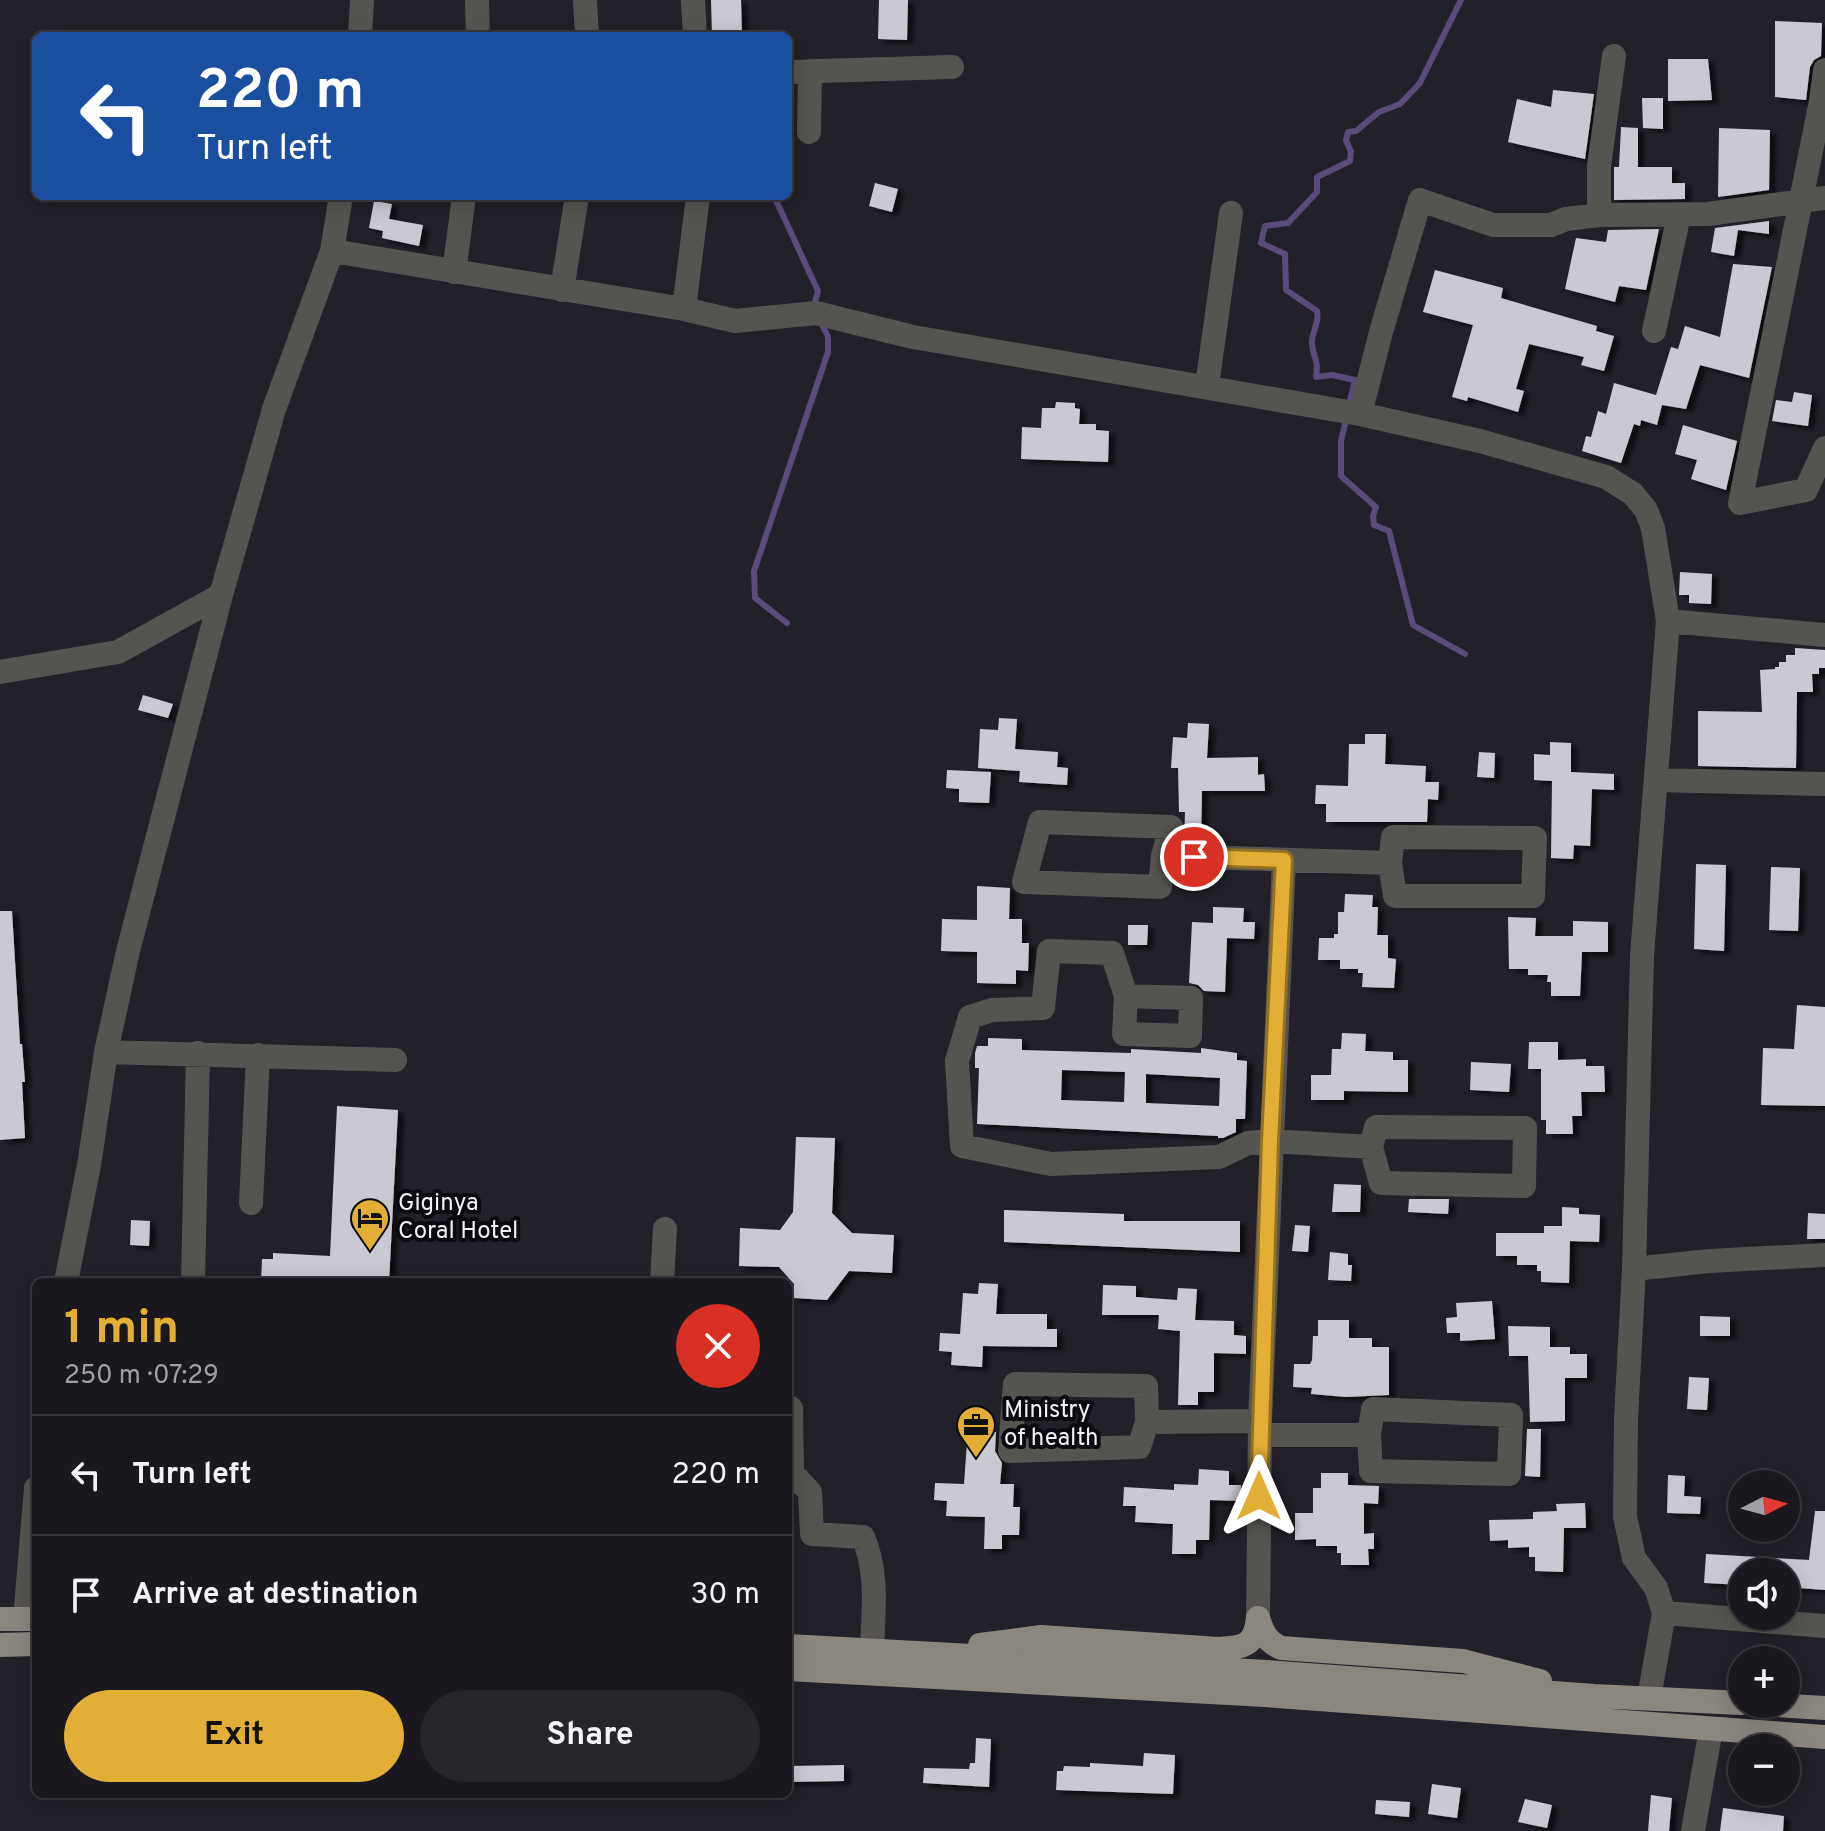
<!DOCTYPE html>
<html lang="en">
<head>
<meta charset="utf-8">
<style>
  :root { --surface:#1a181e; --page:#27252b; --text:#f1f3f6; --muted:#9fa0a4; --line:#38373c; --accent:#e3ae35 }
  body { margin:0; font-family:Overpass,sans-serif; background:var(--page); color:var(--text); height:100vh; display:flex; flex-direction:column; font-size:30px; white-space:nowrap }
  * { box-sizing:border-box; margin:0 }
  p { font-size:26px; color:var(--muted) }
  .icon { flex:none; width:44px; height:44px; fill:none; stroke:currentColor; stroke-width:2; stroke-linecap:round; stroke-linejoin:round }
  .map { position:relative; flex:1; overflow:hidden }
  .panel { position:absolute; left:32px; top:1278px; width:760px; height:520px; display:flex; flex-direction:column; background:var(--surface); border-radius:12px; box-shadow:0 4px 20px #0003,0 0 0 2px var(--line) }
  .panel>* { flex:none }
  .guide { position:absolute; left:32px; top:32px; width:760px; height:168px; border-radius:12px; box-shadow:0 4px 20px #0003,0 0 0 2px var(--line); background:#1a4fa0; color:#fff; overflow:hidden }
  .needle { width:52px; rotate:84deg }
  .tools { position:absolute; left:1728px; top:1470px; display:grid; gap:16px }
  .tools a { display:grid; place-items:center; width:72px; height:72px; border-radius:50%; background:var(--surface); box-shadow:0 4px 20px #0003,0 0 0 2px var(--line); font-size:40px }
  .pin { position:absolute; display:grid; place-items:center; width:68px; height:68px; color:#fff; margin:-34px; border:4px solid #fff; border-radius:50%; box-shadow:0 2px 8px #0007 }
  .me { position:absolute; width:88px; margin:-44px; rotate:0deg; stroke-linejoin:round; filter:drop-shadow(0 0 6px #0008) }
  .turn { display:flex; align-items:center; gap:28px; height:168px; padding:0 32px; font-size:36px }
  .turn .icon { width:104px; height:104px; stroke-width:2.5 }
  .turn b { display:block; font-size:56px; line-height:68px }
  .round { display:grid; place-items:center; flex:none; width:84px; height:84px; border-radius:42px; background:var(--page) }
  .headline { display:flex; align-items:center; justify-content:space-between; height:136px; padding:0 32px }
  h1 { font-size:48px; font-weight:700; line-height:60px; color:var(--accent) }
  .cta { display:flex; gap:16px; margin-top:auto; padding:16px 32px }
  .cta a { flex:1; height:92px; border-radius:48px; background:var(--accent); color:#111; font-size:32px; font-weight:700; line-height:92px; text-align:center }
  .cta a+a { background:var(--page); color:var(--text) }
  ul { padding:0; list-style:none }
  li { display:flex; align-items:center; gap:24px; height:120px; padding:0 32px; border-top:2px solid var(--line) }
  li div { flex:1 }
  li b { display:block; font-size:30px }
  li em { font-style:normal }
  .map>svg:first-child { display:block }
</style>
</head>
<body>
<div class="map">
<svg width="1825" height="1831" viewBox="0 0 1825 1831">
  <defs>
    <filter id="shadow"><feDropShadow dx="6" dy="3.5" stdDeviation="2" flood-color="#0009"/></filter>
  </defs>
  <rect width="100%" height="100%" fill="#222028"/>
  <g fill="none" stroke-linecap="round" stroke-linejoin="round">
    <path stroke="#5a4b7a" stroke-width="6" d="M774 196 818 291 814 306
      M1349 405 1355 380 1332 375 1316 377C1319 358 1313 359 1312 344 1311 332 1320 324 1317 311L1286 290 1285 254 1261 243 1265 226 1288 223 1317 192V177L1350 161 1351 152 1346 140 1348 132 1356 131 1379 112 1400 104 1420 83 1461 0
      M1347 416 1341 441V476L1376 507 1373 516 1374 525 1389 531 1413 625 1465 654
      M787 623 755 598 754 571 828 352V337L820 320"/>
  </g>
  <path fill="#cac8d2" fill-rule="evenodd" filter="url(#shadow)" d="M711 0H741L742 36H712Z
    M879 0H908L907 40 878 39Z
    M1775 21 1822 23 1821 56 1814 60 1810 67 1806 100 1775 97Z
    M1668 59H1708L1712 100 1668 101Z
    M1553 90 1594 94 1585 159 1508 142 1517 99 1551 107Z
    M1642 98H1663V129L1643 128Z
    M1621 127 1638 128V167H1672V183H1685V199L1614 200V167H1619Z
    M1719 128 1770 130 1769 190 1718 197Z
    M875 183 898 189 892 212 869 206Z
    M374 201 392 204 389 219 423 225 419 246 382 238 383 231 369 228Z
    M1769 221V234L1738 230 1734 256 1711 252 1715 228Z
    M1659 229 1646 290 1619 286 1615 302 1565 289 1576 238 1606 242 1608 230Z
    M1733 264 1772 267 1749 378 1700 365 1686 409 1662 405 1657 425 1641 420 1640 426 1634 424 1621 463 1582 451 1586 436 1591 437 1598 411 1606 414 1614 383 1656 395 1671 347 1678 349 1685 326 1720 337Z
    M1435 270 1503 288 1501 298 1597 326 1596 331 1614 336 1604 371 1581 365 1584 357 1529 344 1516 389 1524 391 1518 412 1468 397 1467 401 1452 397 1473 325 1423 312Z
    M1794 392 1812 395 1808 426 1772 421 1776 400 1792 402Z
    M1056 402 1075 403V408L1080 409 1079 424H1096V430L1109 431 1108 462 1021 459 1022 427 1041 428 1042 408H1055Z
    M1683 425 1737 441 1726 490 1691 479 1697 460 1675 454Z
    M1680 572 1712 574 1711 604 1689 603V595H1679Z
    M1795 648 1825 650V668H1819V674H1812L1813 692H1797L1796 768 1698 766V711L1762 712 1760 670 1775 669V667H1779V662H1786V655H1795Z
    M143 695 173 704 168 718 138 710Z
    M999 718 1017 719 1015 749 1058 752 1057 767 1068 768 1067 785 1019 782 1020 771 978 768 980 729 998 730Z
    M1188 723 1209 724 1207 758 1258 757V775L1264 774 1265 791H1202L1201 842H1184L1185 812H1179L1178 768H1171L1173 737 1187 738Z
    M1365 734H1386L1385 764 1426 766 1425 782H1439L1438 800 1428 799 1427 822H1326V804H1315L1316 785 1348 786 1349 744H1365Z
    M1550 742 1571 743V772L1614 774V790L1592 789 1590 846 1574 845 1573 859 1551 858 1552 781 1534 780V754L1550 755Z
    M1479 752 1495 753 1494 778 1477 777Z
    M947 770 991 772 989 803 959 802V789L946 788Z
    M1696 864 1726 865 1724 951 1694 949Z
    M1771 867 1800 868 1798 931 1769 930Z
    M977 886 1010 888 1009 919H1022V943H1029L1028 971 1016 970V984L977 983V952L941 951 942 919 977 920Z
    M1345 894 1373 895 1372 907H1378L1377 935H1388V958L1396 959 1394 988 1362 987 1363 973H1358V969H1340V960H1318L1319 938H1334V934H1338V912H1344Z
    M1213 907 1244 908 1243 922H1255L1254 939 1227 938 1225 992 1204 991 1198 985 1189 983 1192 922 1213 923Z
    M0 911H12L20 1044H22L25 1082H22L25 1138 0 1140Z
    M1508 917 1536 918 1535 936H1573V921L1608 922V952H1582L1580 996H1551V982H1547L1548 975H1528V969H1509Z
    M1128 925H1148L1147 945H1128Z
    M1797 1005 1825 1007V1106L1761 1105 1763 1048 1794 1049Z
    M1342 1033 1366 1034 1365 1051 1393 1052V1060H1408V1092L1344 1091V1100H1311V1075H1331L1332 1049H1341Z
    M988 1038 1022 1039V1050L1131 1053V1049L1201 1053V1048L1237 1053V1060L1247 1061 1245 1119H1236V1132L1223 1138H1218V1136L977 1124 979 1068H975V1053L977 1046H988ZM1062 1070 1125 1072 1124 1102 1061 1100ZM1146 1074 1220 1078 1219 1106 1146 1103Z
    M1529 1042H1558V1060L1586 1059V1066H1604L1605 1092H1581L1582 1116H1572L1573 1134H1546V1120H1541V1069H1528Z
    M1471 1062 1511 1064 1509 1092 1470 1090Z
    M337 1106 398 1110 389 1282H261L262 1259H273V1253L330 1256Z
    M796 1137 835 1138 832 1213 852 1233 894 1235 892 1273 849 1271 827 1300 793 1298 794 1284 779 1267 739 1266 740 1228 780 1230 793 1212Z
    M1334 1184 1361 1185 1360 1212H1332Z
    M1409 1199H1449L1448 1214 1408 1212Z
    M1562 1207 1579 1208V1214L1600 1215 1599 1242 1570 1241 1569 1283 1541 1282V1271H1537V1265H1517V1256H1496V1233H1544V1226H1562Z
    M1004 1210 1124 1214V1221H1240V1252L1004 1242Z
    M1808 1213 1825 1214V1239H1807Z
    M131 1220 150 1221 149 1246 130 1245Z
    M1295 1225 1310 1226 1308 1252 1292 1251Z
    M1330 1252 1348 1254V1265H1352L1351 1281 1328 1280Z
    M979 1283 998 1284 996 1314H1047V1329H1057V1347L983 1346 982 1367 951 1365 952 1352 939 1351 940 1333 960 1334 963 1293 978 1294Z
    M1103 1285 1136 1286V1297L1177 1300 1178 1288 1197 1289 1195 1320 1234 1321V1335L1246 1336V1354L1214 1353V1392H1198V1405H1178L1180 1331 1158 1329 1159 1315H1102Z
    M1492 1301 1495 1339 1460 1341V1333H1447L1446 1318 1457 1317 1456 1303Z
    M1700 1316 1730 1317V1336H1700Z
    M1318 1320H1349V1338H1372V1347H1389V1395L1346 1397 1311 1394 1312 1388 1293 1387 1294 1364H1310L1312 1360 1313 1336H1318Z
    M1508 1326 1550 1327V1347H1570V1354H1587V1378H1565V1421L1530 1422 1528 1356H1509Z
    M1689 1377 1709 1378 1707 1410 1687 1409Z
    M1527 1429H1541L1540 1477 1525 1476Z
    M982 1431 996 1432 995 1451 1002 1463 1000 1484H1014L1013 1507H1020L1019 1535H1002V1549H984L985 1517 946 1516 947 1501 934 1500 935 1483 964 1484 967 1442 981 1444Z
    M1199 1469 1229 1471V1485H1241L1240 1501 1210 1500 1209 1540H1196V1554H1172L1173 1524 1135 1522 1136 1506H1123L1124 1487 1174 1490V1484L1198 1485Z
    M1321 1473H1348V1485L1379 1486 1378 1504 1364 1503V1534L1374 1533V1549H1368L1369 1565H1341V1553H1337V1546H1316V1539L1295 1540V1513H1313V1488H1321Z
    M1668 1475 1685 1476 1684 1496 1701 1497 1700 1514 1667 1513Z
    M1585 1503 1586 1528H1564L1563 1572 1535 1571V1557H1529V1547L1508 1548V1540L1490 1541 1489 1520 1533 1519V1512L1557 1511 1556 1504Z
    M1815 1511H1825V1590L1786 1587V1572H1742V1585L1704 1583 1706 1554 1809 1560Z
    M976 1738 991 1739 989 1787 923 1783 924 1768 969 1769 970 1763H975Z
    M1144 1753 1175 1755 1173 1794 1056 1790 1057 1771H1063L1064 1766 1090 1767V1763L1143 1766Z
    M844 1765V1781L788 1782V1766Z
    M1432 1784 1461 1788 1457 1818 1428 1814Z
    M1651 1795 1672 1798 1669 1831H1648Z
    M1525 1799 1552 1805 1547 1828 1518 1822Z
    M1376 1800 1410 1802 1409 1817 1375 1814Z
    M1723 1808 1784 1816 1783 1831H1720Z"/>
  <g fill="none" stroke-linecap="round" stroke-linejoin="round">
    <path stroke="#565450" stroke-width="24" d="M477 0 478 36
      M585 0 587 36
      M693 0 695 36
      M360 36 362 0
      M1825 70 1821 101 1740 503 1806 490 1825 448
      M788 72 952 67
      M809 132 810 71
      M1599 215V166L1614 56
      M332 251 684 309 735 321 816 313 913 337 1360 414 1480 441 1606 477 1633 494 1646 510 1653 528 1668 621 1642 956 1634 1269 1626 1418 1625 1517 1634 1558 1656 1588 1664 1613 1649 1698
      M454 272 464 196
      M562 290 577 196
      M684 309 698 196
      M1654 331 1679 215
      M1207 386 1231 213
      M1360 414 1381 332 1420 200 1493 225H1551L1566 219 1599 215 1708 214 1825 198
      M1668 621 1825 635
      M0 672 118 652 221 595
      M1657 780 1825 784
      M1163 856 1171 827 1040 822 1024 882 1160 887 1163 856 1390 863 1393 837 1535 838 1533 896H1395L1390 863
      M1126 996 1191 998 1190 1036 1124 1034 1126 996 1112 953 1049 951 1043 1008 992 1010 970 1017 957 1061 962 1146 1051 1164 1219 1157 1248 1143 1270 1141 1371 1147
      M106 1052 395 1060
      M1376 1127 1525 1128 1524 1186 1381 1183 1371 1147Z
      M251 1203 258 1055
      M1634 1269 1709 1261 1825 1255
      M66 1282 89 1165 106 1052 128 951 221 595 274 409 332 251 341 196
      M193 1282 198 1053
      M662 1282 665 1229
      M791 1408 792 1473 810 1492 812 1534 863 1537C879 1574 873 1612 872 1651
      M1147 1422 1146 1386 1015 1384 1010 1451 1139 1447 1147 1422 1260 1421
      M1260 1435H1369L1373 1409 1511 1415 1509 1474 1371 1471 1369 1435
      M1664 1613 1825 1626
      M1258 1618 1260 1421 1284 860
      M25 1619 36 1488
      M1693 1831 1711 1729"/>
    <path stroke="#8b867e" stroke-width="24" d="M1258 1618C1263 1633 1266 1641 1281 1648L1463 1661 1540 1681
      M0 1619H36
      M0 1645 36 1644
      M980 1645 1041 1637 1219 1649C1244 1647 1255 1646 1258 1618
      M788 1646 1267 1672 1594 1696 1742 1703
      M788 1669 1265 1695 1825 1737
      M1759 1704 1825 1708"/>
  </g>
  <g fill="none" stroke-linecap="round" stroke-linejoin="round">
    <g stroke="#947122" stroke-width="20">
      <path id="route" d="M1194 857 1284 860 1270 1141 1259 1496"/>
    </g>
    <use href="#route" stroke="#e3ae35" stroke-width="14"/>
  </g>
  <defs>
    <g id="hotel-pin" transform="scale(2)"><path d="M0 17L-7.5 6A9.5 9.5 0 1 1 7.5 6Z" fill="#e3ae35" stroke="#0b0a0e"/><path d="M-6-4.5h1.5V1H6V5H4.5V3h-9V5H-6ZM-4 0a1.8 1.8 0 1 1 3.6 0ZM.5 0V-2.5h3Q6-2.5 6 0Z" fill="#111"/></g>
    <g id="office-pin" transform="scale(2)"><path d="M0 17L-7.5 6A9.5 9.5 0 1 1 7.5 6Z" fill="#e3ae35" stroke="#0b0a0e"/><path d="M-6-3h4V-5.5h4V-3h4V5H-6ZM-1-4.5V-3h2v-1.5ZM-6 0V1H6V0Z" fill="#111"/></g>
  </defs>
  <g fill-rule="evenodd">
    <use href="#hotel-pin" x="370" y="1218"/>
    <use href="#office-pin" x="976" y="1425"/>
  </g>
  <g text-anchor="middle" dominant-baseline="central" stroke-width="8" stroke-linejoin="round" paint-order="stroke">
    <g font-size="24" fill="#f1f0f6" stroke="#0b0a0e" text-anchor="start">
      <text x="398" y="1204">Giginya<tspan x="398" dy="28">Coral Hotel</tspan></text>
      <text x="1004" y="1411">Ministry<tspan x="1004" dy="28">of health</tspan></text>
    </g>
  </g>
</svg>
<div class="tools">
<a><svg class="needle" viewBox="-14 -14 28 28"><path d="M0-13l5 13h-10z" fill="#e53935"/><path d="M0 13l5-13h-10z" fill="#9fa0a4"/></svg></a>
<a><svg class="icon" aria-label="sound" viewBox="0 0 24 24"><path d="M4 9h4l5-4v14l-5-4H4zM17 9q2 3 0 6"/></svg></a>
<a>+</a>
<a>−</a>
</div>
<div class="pin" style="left:1194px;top:857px;background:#d93025"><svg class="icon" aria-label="arrive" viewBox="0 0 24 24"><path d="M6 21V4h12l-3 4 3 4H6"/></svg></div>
<svg class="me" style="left:1259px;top:1496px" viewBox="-20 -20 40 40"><path d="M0-17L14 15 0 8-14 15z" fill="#e3ae35" stroke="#fff" stroke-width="4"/></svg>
<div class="guide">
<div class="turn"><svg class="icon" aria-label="left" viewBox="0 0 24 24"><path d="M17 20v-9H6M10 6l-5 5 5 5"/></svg><div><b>220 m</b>Turn left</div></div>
</div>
<section class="panel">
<div class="headline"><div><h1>1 min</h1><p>250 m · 07:29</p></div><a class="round" style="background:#d93025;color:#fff"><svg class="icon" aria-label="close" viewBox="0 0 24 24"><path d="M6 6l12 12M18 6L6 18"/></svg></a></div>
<ul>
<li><svg class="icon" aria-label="left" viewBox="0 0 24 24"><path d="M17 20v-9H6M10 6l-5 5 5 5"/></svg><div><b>Turn left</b></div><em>220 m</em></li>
<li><svg class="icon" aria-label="arrive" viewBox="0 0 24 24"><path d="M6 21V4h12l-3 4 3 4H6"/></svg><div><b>Arrive at destination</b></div><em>30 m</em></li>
</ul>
<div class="cta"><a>Exit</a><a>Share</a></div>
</section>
</div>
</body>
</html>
